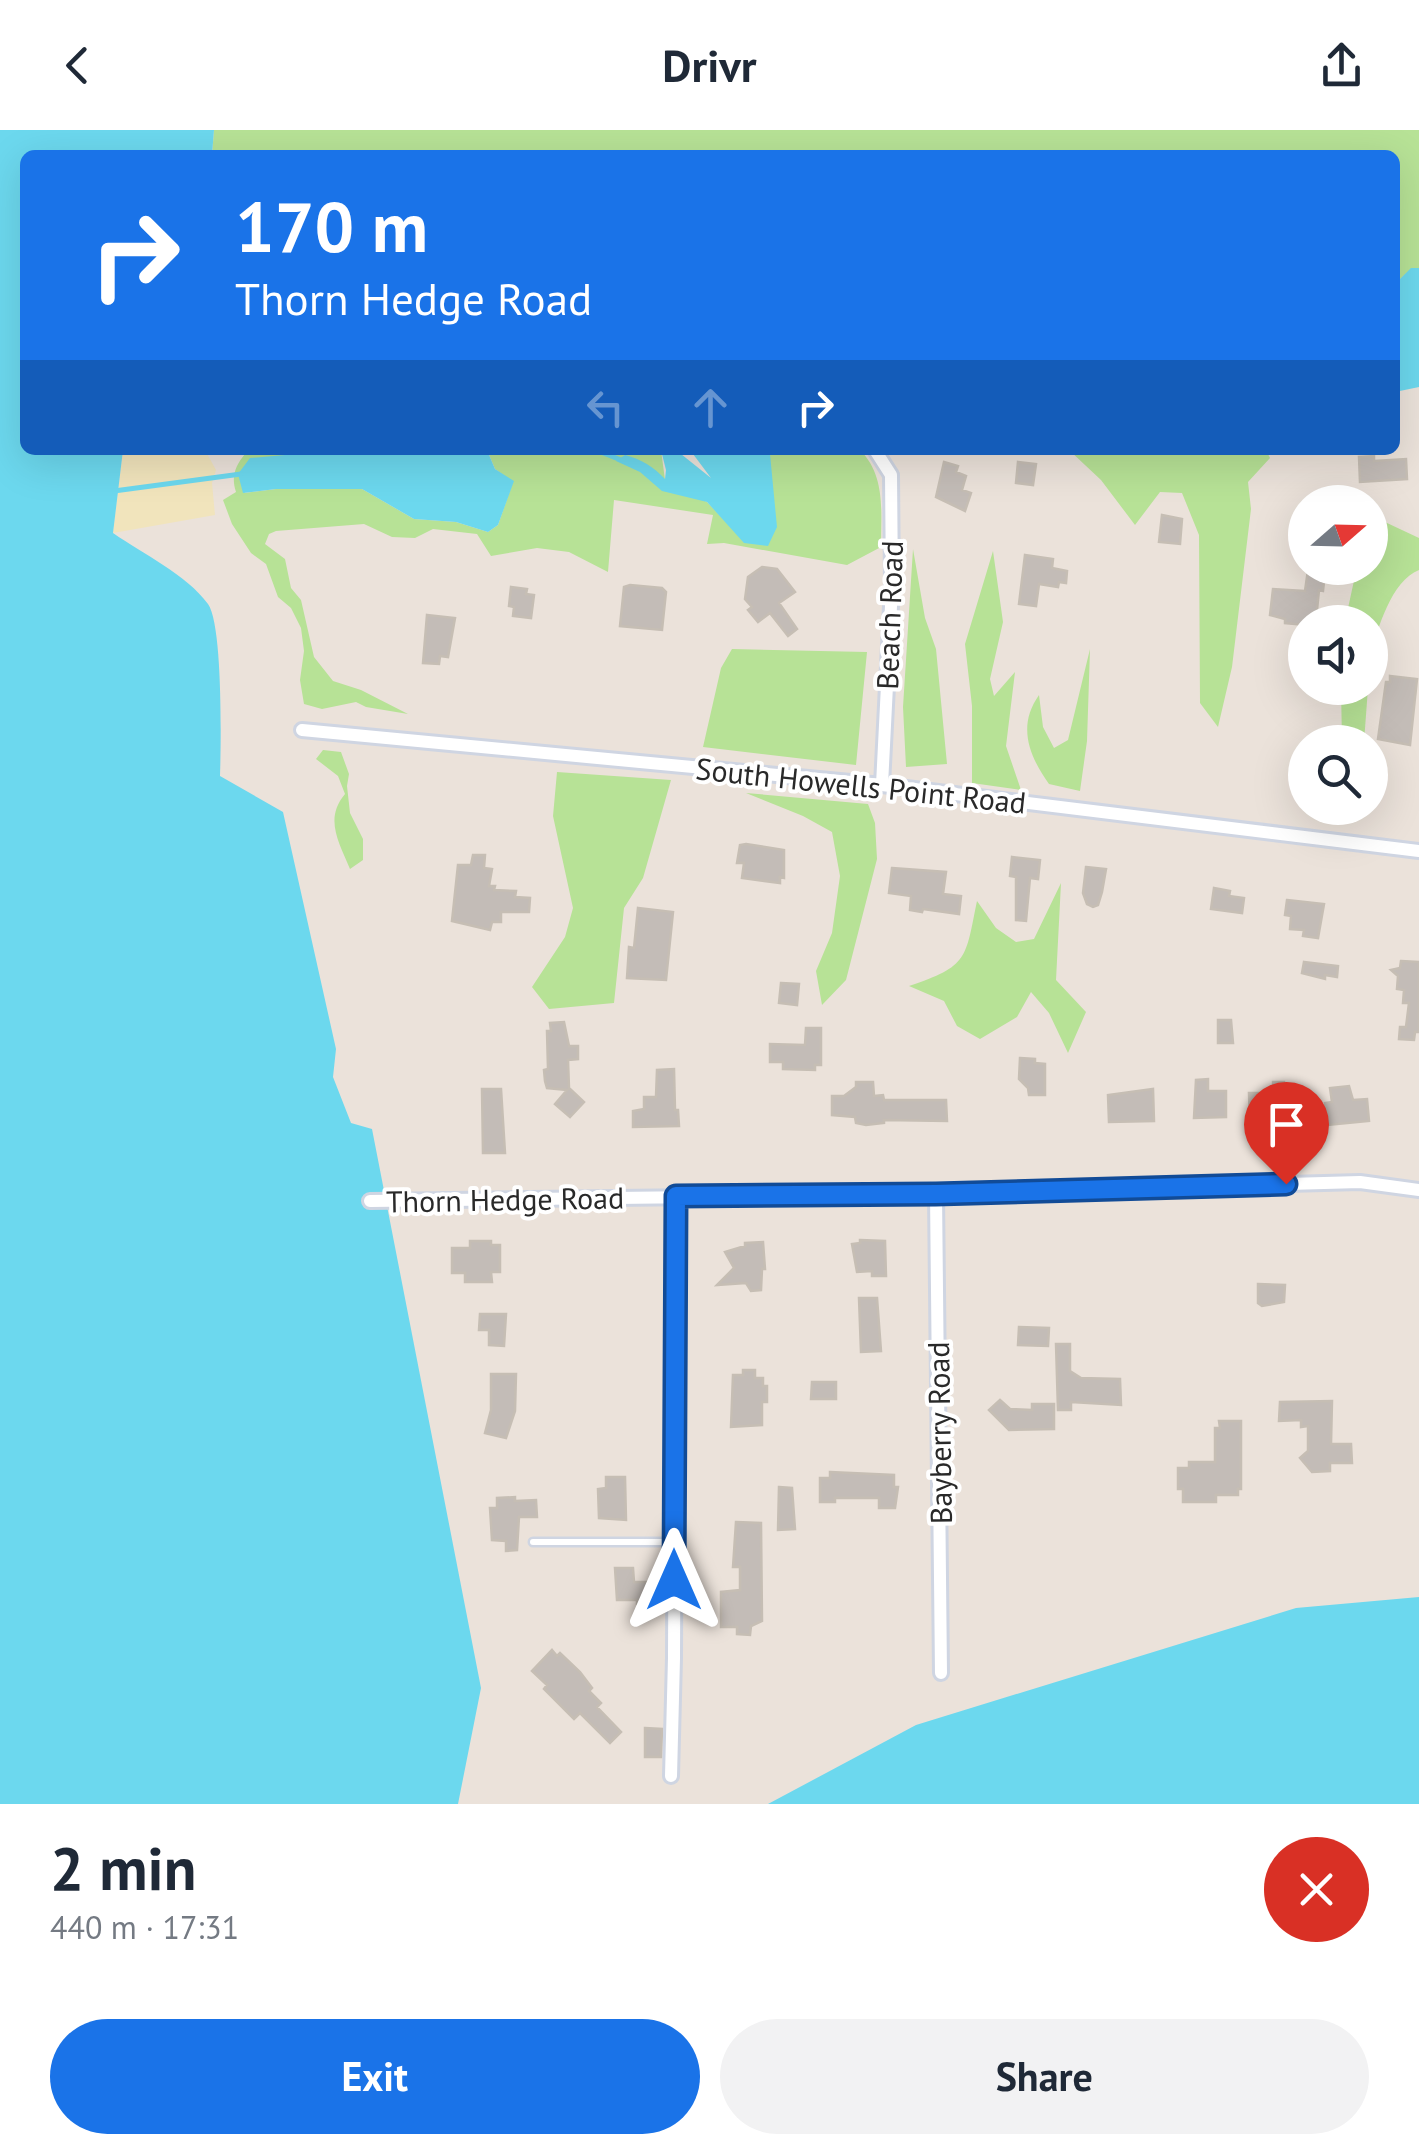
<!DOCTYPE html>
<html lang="en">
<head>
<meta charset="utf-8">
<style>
  :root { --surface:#fff; --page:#f2f2f3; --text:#1f2937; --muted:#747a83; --accent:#1a73e8 }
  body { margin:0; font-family:"PT Sans",sans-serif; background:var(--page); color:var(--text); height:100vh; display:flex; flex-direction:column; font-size:38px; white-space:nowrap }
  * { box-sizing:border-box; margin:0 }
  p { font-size:32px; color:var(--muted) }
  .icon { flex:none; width:55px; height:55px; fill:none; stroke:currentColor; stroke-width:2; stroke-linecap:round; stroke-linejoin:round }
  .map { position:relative; height:1674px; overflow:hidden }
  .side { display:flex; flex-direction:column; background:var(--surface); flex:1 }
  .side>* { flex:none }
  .top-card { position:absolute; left:20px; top:20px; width:1380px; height:305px; border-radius:15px; box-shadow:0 10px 40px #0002; background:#1a73e8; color:#fff; overflow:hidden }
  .needle { width:65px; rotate:70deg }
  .tools { position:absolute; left:1288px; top:355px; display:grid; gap:20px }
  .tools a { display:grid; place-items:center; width:100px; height:100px; border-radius:50%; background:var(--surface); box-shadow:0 10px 40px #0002; font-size:50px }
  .pin { position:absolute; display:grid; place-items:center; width:85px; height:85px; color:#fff; margin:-102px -42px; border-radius:50% 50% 50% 0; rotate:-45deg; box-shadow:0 0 10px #0007 }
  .pin .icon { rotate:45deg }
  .me { position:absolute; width:110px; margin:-55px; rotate:0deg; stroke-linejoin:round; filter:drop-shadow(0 0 8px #0008) }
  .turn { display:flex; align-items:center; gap:35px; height:210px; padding:0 50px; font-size:45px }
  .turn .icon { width:130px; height:130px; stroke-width:2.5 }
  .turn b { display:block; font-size:70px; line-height:85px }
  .lanes { display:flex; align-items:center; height:95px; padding:0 50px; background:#0003; justify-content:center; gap:50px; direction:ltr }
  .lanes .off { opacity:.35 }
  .round { display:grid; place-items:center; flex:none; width:105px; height:105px; border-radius:52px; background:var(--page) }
  .summary { display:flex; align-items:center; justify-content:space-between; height:170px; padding:0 50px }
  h1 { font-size:60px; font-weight:700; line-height:75px }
  .action { display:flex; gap:20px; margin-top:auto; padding:20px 50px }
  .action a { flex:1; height:115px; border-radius:60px; background:var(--accent); color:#fff; font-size:40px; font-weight:700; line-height:115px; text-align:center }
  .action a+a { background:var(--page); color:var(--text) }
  header { display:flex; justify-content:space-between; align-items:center; height:130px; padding:0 50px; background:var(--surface); font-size:45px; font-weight:700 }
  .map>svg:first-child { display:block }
</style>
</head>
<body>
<header><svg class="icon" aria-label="back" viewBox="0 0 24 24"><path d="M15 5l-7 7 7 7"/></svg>Drivr<svg class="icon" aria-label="share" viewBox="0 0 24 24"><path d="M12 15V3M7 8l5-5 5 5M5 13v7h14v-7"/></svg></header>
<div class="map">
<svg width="1419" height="1674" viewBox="0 0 1419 1674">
  <rect width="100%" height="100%" fill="#ebe2da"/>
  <path fill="#b7e296" d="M214 0H1419V138L1411 139 1395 154V25H212Z
    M223 320H308V323L298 325 244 363 276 359H362L414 389 456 392 488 402 498 395 513 352 495 339 487 320H661L665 350 640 342 707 372 730 396 770 352V324L763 320H860C886 346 881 382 881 417L847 435 724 413 707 414 713 385 614 370 608 442 569 422 537 418 491 426 477 404 433 399 415 408 392 407 364 394 276 401 269 404 265 414 285 429 291 458 301 470 314 527 333 551 361 560 408 584 366 577 356 572 322 579 304 574 300 550 304 521 301 498 291 478 278 467 266 434 251 423 232 394 223 370 236 362C231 347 235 336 245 324Z
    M1069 320H1266L1270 328 1248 352 1251 379 1232 537 1218 597 1200 573 1199 405 1182 363 1160 362 1135 395 1101 350Z
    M1370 385 1419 408V440C1391 451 1378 499 1370 525V492H1345L1355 446 1352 438H1370Z
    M913 419 925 488 936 519 947 634 906 637 903 577Z
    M993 421 1003 492 990 549 994 566 1015 542 1006 616 1021 660 972 653V576L965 514Z
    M732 519 867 522 856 635 703 617 721 538Z
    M1090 519 1087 611 1080 661 1049 654C1029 626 1017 596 1039 565L1043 597 1054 618 1068 610Z
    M1341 558H1368L1364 612H1342Z
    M323 620 341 622 349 644 347 656 350 683 363 709V730L350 739C339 712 324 689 345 664L338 646 316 629Z
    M557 642 671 650 643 748 624 778 614 873 549 879 532 857 565 807 573 778 553 686Z
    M746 663 868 674 875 693 877 729 846 850 822 875 816 841 832 803 840 746 832 702 803 686Z
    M1061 753 1056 850 1086 882 1068 923 1049 883 1031 862 1017 887 980 909 957 896 944 871 909 856C969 836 965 829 977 771L996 798 1016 812 1034 809Z"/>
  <path fill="#f1e4bc" d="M123 320H205L216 340 212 353 215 385 113 403Z"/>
  <path fill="#6cd8ee" d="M0 0H214L212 25H25V320H123L113 403C143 424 186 444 208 474 223 495 221 615 220 646L283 682 336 919 333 947 351 993 372 999 481 1558 458 1674H0Z
    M1411 138H1419V257L1395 262V154Z
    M308 320H487L495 339 514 351 498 395 488 402 456 392 414 389 362 359H276L243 363 238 344 250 328 308 323Z
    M661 320H676L711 348 690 320H763L770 324 777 397 768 416 744 413 707 372 662 361 640 342 616 331 625 325C641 329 654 337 665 349L666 340Z
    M1419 1467V1674H768L916 1595 1296 1478Z"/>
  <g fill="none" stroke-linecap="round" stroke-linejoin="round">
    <path stroke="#6cd8ee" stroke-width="5" d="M596 320 626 332
      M114 361 241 344"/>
  </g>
  <path fill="#c3bcb7" stroke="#c6beb4" stroke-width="2.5" d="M1374 326V331L1406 329 1407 349 1360 352 1359 327Z
    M944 332 958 336 956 342 966 346 962 360 971 363 965 381 936 367Z
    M1018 332 1036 334 1033 355 1016 353Z
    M1162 385 1182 389 1180 414 1159 412Z
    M1025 425 1053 429 1052 438 1067 441 1066 453 1059 452 1058 457 1039 454 1036 476 1019 474Z
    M762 437 777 439 795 462 779 473 797 499 788 506 770 483 758 492 748 480 752 477 745 469 748 447Z
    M1308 440 1325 442 1323 461 1319 460 1316 490 1307 489 1305 495 1285 493V489L1270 485 1273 459 1305 461Z
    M630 455 662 458 666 462 662 500 620 496 624 457Z
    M511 457 527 459 526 464 534 465 531 488 513 486 514 477 509 476Z
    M427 485 455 488 448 527 440 526 439 534 423 533Z
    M1390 546 1417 549 1410 615 1378 609 1386 552H1390Z
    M746 714 784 720V748L780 747V753L742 748 744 733H737L740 715Z
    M473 725H485L484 738 492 739 489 756H495L494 760 516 761 515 767 530 768 529 782H501V792H492L490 800 452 791 458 735H471Z
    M1012 727 1040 730 1038 749 1030 748 1026 791 1016 790V747L1010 746Z
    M1086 737 1106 739 1102 762 1098 775 1093 777 1087 774 1083 763Z
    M892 738 946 742 943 764 961 766 959 784 923 779 922 782 910 780 911 766 889 763Z
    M1214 758 1230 761 1229 766 1244 768 1242 783 1211 779Z
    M1287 770 1324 774 1318 808 1303 806 1304 800 1290 799 1291 786 1285 785Z
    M638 778 673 782 666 850 627 848 629 817 634 818Z
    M1401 831 1419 832V902H1415L1414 910 1399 909 1400 897H1406L1409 873H1403L1404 860 1397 859 1398 846 1391 840 1400 838Z
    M1304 832 1338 836 1337 847 1325 845V849L1302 843Z
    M781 853 799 854 797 875 779 873Z
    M1218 890H1231L1233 913H1218Z
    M564 892 569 916H578V929L568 930 569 958 584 972 570 987 555 974 567 960 547 958 545 951 544 940 548 939 547 901H551L550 893Z
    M806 898H821V935H815V940L783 939V932H770V914L805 915Z
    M1020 928 1035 929V933L1045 934V965H1029L1028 958 1019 949Z
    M674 939 675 980H678L679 996 633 997V981L644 979V967H656L657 940Z
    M1208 949V961H1226V987L1194 988 1196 950Z
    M856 952H873L874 966 883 965 884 970H946L947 991 884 990V993L866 995 856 993 855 987 832 985V966H844L856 957Z
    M1273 952H1284L1285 995 1250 996 1249 963H1273Z
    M1349 956 1353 970 1367 969 1369 991 1328 995 1325 973 1332 972 1330 958Z
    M482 959H501L505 1023H483Z
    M1153 959 1154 991 1109 992 1108 965Z
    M860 1110 885 1111 886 1146H872V1141L857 1142 852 1114 860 1113Z
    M470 1111H491V1115H500V1142H491L492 1152H465V1143H452V1118H470Z
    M763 1112 765 1139H762L761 1160 751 1161 746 1153 717 1155 734 1138 725 1122 745 1116V1113Z
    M1258 1154 1285 1155 1284 1172 1262 1176 1258 1173Z
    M859 1168H877L881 1221 861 1222Z
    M480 1184H506L504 1216 489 1215V1200H479Z
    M1019 1197 1049 1198 1048 1216 1018 1215Z
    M1056 1214H1070V1241L1081 1248 1120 1249 1121 1275 1071 1272V1280H1058Z
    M743 1240H755V1248H763V1256H767V1272H762V1295L731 1297 733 1245H743Z
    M491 1244H516L515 1281 506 1308 485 1303 491 1280Z
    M812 1252H836V1269H811Z
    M1000 1270 1010 1279 1032 1280V1274H1054V1299L1009 1300 989 1280Z
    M1332 1271 1331 1314H1351L1352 1333H1330V1341L1312 1342 1300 1328 1308 1321V1296L1301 1297V1290L1279 1291 1280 1272Z
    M1219 1291H1241V1359H1238V1365H1216V1372H1183V1359H1178V1338H1189V1332H1215V1298H1220Z
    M830 1342 894 1345V1357H898L895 1378H879V1368H835V1372H820V1348H830Z
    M606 1347H625L626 1390 599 1388 598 1359 606 1358Z
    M779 1357 792 1358 795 1399 778 1400Z
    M515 1367V1371L536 1370 537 1387H519L517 1420 506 1421V1411L492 1410 490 1378H497V1368Z
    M736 1392 761 1393 762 1491 751 1496 750 1505 737 1504V1497H721V1462L740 1460V1437H733Z
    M615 1438H633L634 1452H655V1474H637V1470H617Z
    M552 1520 557 1526 560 1523 580 1542 592 1558 589 1561 601 1573 597 1577 621 1602 610 1613 580 1583 574 1589 544 1559 547 1555 532 1541Z
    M645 1598 662 1599 661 1627H645Z"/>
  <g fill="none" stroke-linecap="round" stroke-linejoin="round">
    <g stroke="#cfd5e2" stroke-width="11">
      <path id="service" d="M533 1412H673"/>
    </g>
    <g stroke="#cfd5e2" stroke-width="18">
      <path id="minor" d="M875 320 891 345 892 456 882 655
        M302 600 882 655 1419 721
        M936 1064 941 1543
        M370 1071 936 1064 1360 1052 1419 1060
        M671 1646 674 1528 676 1067"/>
    </g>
    <use href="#service" stroke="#fff" stroke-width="6"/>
    <use href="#minor" stroke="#fff" stroke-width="12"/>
  </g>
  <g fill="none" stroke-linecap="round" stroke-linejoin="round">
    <g stroke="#114b97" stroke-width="25">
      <path id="route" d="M674 1450 676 1066 936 1064 1286 1054"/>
    </g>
    <use href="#route" stroke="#1a73e8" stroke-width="18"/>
  </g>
  <g text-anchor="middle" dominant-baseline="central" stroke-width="8" stroke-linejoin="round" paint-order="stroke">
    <g font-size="30" fill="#292929" stroke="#fff">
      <text transform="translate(889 485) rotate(-88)">Beach Road</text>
      <text transform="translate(861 655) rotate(6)">South Howells Point Road</text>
      <text transform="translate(505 1069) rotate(-1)">Thorn Hedge Road</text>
      <text transform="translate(939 1303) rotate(-91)">Bayberry Road</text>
    </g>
  </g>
</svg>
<div class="tools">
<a><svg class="needle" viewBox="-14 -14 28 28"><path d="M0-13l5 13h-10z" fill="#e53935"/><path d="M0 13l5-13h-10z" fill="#747a83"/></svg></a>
<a><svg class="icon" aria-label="sound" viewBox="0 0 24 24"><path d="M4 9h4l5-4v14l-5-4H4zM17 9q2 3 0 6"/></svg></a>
<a><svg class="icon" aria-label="search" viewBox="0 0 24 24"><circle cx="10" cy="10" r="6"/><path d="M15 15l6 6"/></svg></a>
</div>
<div class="pin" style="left:1286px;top:1054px;background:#d93025"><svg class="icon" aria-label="arrive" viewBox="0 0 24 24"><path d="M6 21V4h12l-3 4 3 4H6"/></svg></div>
<svg class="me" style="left:674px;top:1450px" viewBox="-20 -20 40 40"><path d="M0-17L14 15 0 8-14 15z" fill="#1a73e8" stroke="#fff" stroke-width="4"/></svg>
<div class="top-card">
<div class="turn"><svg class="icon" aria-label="right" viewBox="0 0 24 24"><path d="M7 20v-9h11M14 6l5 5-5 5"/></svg><div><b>170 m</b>Thorn Hedge Road</div></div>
<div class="lanes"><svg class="icon off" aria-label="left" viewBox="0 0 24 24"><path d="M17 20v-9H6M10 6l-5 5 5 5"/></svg><svg class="icon off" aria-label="ahead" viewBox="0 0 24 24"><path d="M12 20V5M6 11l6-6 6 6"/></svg><svg class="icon" aria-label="right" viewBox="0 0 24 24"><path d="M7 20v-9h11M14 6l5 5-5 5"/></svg></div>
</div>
</div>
<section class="side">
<div class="summary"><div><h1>2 min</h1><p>440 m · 17:31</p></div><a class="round" style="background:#d93025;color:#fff"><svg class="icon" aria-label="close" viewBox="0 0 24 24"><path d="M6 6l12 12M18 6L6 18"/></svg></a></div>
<div class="action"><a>Exit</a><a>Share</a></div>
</section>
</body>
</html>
